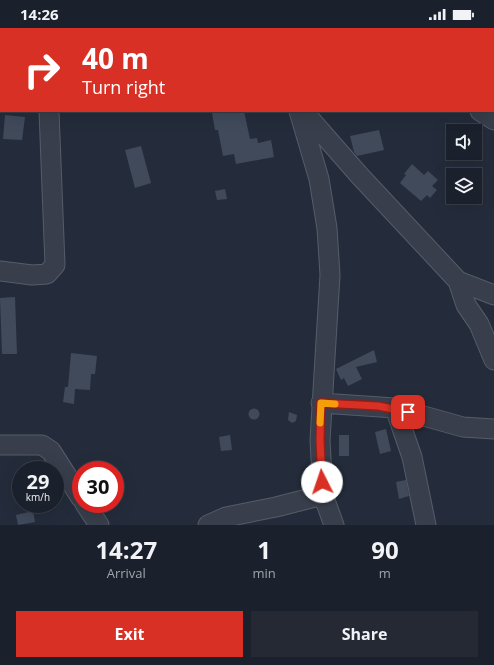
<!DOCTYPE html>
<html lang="en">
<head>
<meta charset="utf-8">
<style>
  :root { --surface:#1b212c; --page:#242934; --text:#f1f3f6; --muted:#a0a3a9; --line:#393e48; --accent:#d93025 }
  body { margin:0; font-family:"Open Sans",sans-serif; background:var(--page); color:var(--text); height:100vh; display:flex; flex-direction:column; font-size:15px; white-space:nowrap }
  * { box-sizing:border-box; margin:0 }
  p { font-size:13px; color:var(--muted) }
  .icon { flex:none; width:22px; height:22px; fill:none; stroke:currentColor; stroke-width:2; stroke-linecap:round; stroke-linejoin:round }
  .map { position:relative; height:497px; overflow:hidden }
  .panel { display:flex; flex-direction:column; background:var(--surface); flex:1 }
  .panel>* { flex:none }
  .banner { position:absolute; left:0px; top:0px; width:494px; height:84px; box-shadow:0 4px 16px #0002,0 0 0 1px var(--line); background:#d93025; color:#fff; overflow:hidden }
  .fabs { position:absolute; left:446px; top:96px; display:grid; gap:8px }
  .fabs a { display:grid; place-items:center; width:36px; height:36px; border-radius:0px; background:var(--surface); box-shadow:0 4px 16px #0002,0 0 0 1px var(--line); font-size:20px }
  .speed { position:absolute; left:12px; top:433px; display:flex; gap:8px; font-size:20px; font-weight:700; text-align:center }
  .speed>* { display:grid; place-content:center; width:52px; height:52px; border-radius:50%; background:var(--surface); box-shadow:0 4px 16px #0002,0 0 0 1px var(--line); line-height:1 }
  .speed small { font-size:10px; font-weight:400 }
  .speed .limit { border:6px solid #d22; background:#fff; color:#111 }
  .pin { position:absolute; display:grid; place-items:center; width:34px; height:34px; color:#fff; margin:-17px; border-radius:8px; box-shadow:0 2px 6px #0006 }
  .me { position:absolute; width:44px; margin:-22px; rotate:356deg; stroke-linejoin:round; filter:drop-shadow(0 0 3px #0008) }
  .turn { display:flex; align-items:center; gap:14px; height:84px; padding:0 16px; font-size:18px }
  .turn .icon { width:52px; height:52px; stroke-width:2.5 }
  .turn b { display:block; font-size:28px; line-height:34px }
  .eta { display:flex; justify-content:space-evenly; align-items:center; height:68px; text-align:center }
  .eta b { font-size:24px; font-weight:700; line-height:28px }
  .cta { display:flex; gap:8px; margin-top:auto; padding:8px 16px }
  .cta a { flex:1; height:46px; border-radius:0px; background:var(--accent); color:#fff; font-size:16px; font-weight:700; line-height:46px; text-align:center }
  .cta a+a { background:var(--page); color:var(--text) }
  .status { display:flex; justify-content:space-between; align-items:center; height:28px; padding:0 20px; background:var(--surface); direction:ltr }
  .status svg { height:11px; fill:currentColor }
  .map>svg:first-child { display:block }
</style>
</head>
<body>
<div class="status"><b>14:26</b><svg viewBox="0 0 49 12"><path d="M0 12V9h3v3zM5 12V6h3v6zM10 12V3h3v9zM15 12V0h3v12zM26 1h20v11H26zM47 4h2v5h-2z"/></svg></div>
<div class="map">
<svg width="494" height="497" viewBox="0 0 494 497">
  <rect width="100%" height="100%" fill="#242c3b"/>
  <path fill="#404a5b" d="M222 83H244L250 111 257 110 258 115 271 112 274 129 236 136 234 126 223 128 218 102H215L212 85Z
    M5 87 25 89 22 112 3 111Z
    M379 102 384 122 357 128 354 124 350 108Z
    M141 118 151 155 135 160 125 122Z
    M412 136 424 147 428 143 438 152 432 158 437 162 430 170 427 167 421 173 400 155 406 147 404 146Z
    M225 161 227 171 217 172 215 163Z
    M15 269 17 326H2L0 270Z
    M374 322 377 334 356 339 362 351 348 358 344 350 341 352 336 341Z
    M71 325 97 328 95 346H91L90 362 75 361 74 376 63 374 65 359H68Z
    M248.5 386a5.5 5.5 0 1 1 11 0a5.5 5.5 0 1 1-11 0Z
    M289 384 297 387 296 393 292 395 288 392Z
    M386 401 391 423 380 426 375 404Z
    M230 407 232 422 221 423 219 409Z
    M339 407H349V428H339Z
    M406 452 409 468 399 471 396 454Z
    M33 483 35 494 18 497 16 487Z"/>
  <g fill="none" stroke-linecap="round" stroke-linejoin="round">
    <g stroke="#565c69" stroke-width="21">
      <path id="minor" d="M18 0V1
        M262 0V1
        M384 0 385 1
        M0 65H1
        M493 66H494
        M299 83 319 151 327 200 330 247 320 412 323 467 334 497
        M303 83 359 147 458 253 466 277 479 296 494 332
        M480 83 494 92
        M0 243 32 247 47 246 55 237 49 83
        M458 253 494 267
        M321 375 395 380 412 429 426 497
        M395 380 463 399 494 401
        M0 417H42L51 423 81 470
        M85 476 99 497
        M208 497 226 489 276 479 323 467"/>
    </g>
    <use href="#minor" stroke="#383e4b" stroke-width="19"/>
  </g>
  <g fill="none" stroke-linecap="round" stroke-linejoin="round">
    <g stroke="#8d1f18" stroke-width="10">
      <path id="route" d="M322 454 320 412 321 375 378 378 408 384"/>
    </g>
    <use href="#route" stroke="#d93025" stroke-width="7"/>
    <path stroke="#f59e0b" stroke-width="7" d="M320 395 321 375 335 376"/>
  </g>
</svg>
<div class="fabs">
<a><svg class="icon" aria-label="sound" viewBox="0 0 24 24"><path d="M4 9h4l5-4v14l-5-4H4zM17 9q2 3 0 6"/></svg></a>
<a><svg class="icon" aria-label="layers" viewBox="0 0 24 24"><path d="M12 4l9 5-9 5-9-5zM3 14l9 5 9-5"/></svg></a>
</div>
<div class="speed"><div>29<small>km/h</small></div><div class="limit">30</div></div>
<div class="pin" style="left:408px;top:384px;background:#d93025"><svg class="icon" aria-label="arrive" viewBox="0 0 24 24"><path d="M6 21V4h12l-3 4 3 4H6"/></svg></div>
<svg class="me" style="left:322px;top:454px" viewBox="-20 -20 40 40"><circle r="19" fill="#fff"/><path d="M0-13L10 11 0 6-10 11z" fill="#d93025"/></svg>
<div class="banner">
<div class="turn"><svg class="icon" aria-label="right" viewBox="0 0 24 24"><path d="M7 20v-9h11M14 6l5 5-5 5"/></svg><div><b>40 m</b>Turn right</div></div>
</div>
</div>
<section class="panel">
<div class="eta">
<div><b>14:27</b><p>Arrival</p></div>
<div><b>1</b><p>min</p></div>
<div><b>90</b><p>m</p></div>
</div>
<div class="cta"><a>Exit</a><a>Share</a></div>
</section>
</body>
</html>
